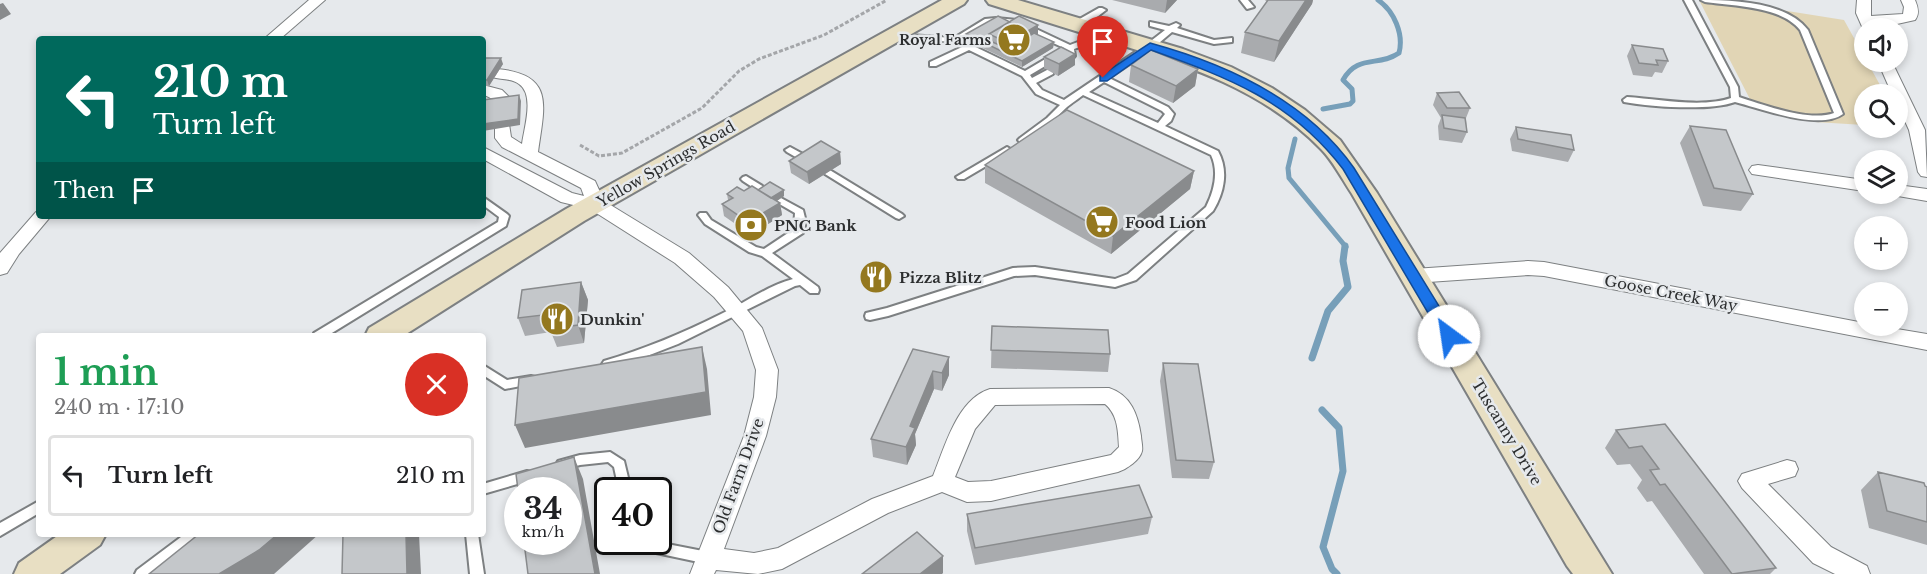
<!DOCTYPE html>
<html lang="en">
<head>
<meta charset="utf-8">
<style>
  :root { --surface:#fff; --page:#f2f2f2; --text:#202124; --muted:#757577; --line:#e0e0e0 }
  body { margin:0; font-family:"Libre Baskerville",serif; background:var(--page); color:var(--text); height:100vh; display:flex; flex-direction:column; font-size:22px; white-space:nowrap }
  * { box-sizing:border-box; margin:0 }
  p { font-size:20px; color:var(--muted) }
  .icon { flex:none; width:33px; height:33px; fill:none; stroke:currentColor; stroke-width:2; stroke-linecap:round; stroke-linejoin:round }
  .map { position:relative; flex:1; overflow:hidden }
  .sheet { position:absolute; left:36px; top:333px; width:450px; height:204px; display:flex; flex-direction:column; background:var(--surface); border-radius:6px; box-shadow:0 3px 9px #0003 }
  .sheet>* { flex:none }
  .banner { position:absolute; left:36px; top:36px; width:450px; height:183px; border-radius:6px; box-shadow:0 3px 9px #0003; background:#00695c; color:#fff; overflow:hidden }
  .controls { position:absolute; left:1854px; top:18px; display:grid; gap:12px }
  .controls a { display:grid; place-items:center; width:54px; height:54px; border-radius:50%; background:var(--surface); box-shadow:0 3px 9px #0003; font-size:30px }
  .speed { position:absolute; left:504px; top:477px; display:flex; gap:12px; font-size:30px; font-weight:700; text-align:center }
  .speed>* { display:grid; place-content:center; width:78px; height:78px; border-radius:50%; background:var(--surface); box-shadow:0 3px 9px #0003; line-height:1 }
  .speed small { font-size:15px; font-weight:400 }
  .speed .limit { border:3px solid #111; border-radius:9px; background:#fff; color:#111 }
  .pin { position:absolute; display:grid; place-items:center; width:51px; height:51px; color:#fff; margin:-62px -26px; border-radius:50% 50% 50% 0; rotate:-45deg; box-shadow:0 0 6px #0007 }
  .pin .icon { rotate:45deg }
  .me { position:absolute; width:66px; margin:-33px; rotate:329deg; stroke-linejoin:round; filter:drop-shadow(0 0 4px #0008) }
  .turn { display:flex; align-items:center; gap:21px; height:126px; padding:0 18px; font-size:27px }
  .turn .icon { width:78px; height:78px; stroke-width:2.5 }
  .turn b { display:block; font-size:42px; line-height:51px }
  .then { display:flex; align-items:center; height:57px; padding:0 18px; background:#0003; gap:12px; font-size:22px }
  .round { display:grid; place-items:center; flex:none; width:63px; height:63px; border-radius:32px; background:var(--page) }
  .head { display:flex; align-items:center; justify-content:space-between; height:102px; padding:0 18px }
  h1 { font-size:36px; font-weight:800; line-height:45px; color:#1e9e55 }
  ul { padding:0; list-style:none }
  li { display:flex; align-items:center; gap:18px; height:81px; margin:0 12px 9px; padding:0 6px; border:3px solid var(--line); border-radius:6px }
  li div { flex:1 }
  li b { display:block; font-size:22px }
  li em { font-style:normal }
  .map>svg:first-child { display:block }
</style>
</head>
<body>
<div class="map">
<svg width="1927" height="574" viewBox="0 0 1927 574">
  <rect width="100%" height="100%" fill="#e6e9ec"/>
  <path fill="#e1d5b5" d="M1699 0H1718L1844 20 1885 94H1864V125L1815 122 1755 109Z"/>
  <g fill="none" stroke-linecap="round" stroke-linejoin="round">
    <path stroke="#779fb9" stroke-width="5" d="M1323 109 1350 104 1353 101 1352 89 1343 80C1357 54 1379 67 1399 53 1404 34 1394 11 1378 0
      M1295 139 1288 168 1289 178 1346 247"/>
    <path stroke="#779fb9" stroke-width="7" d="M1312 358 1328 311 1348 287 1343 261 1345 246
      M1322 410 1339 428 1343 471 1323 547 1332 569 1337 574"/>
    <g stroke="#7d8082" stroke-width="4">
      <path id="lane" d="M1240 0H1248L1254 7 1247 9Z
        M1684 0H1692L1738 87 1739 97C1764 105 1809 122 1834 113L1800 30C1781 6 1733 6 1705 2L1701 0C1734 0 1787 2 1808 30L1843 114C1820 131 1762 109 1735 102 1710 111 1651 107 1624 102L1623 100 1627 97C1658 99 1702 108 1731 98L1730 87Z
        M1099 8H1102L1106 10 1093 20 1076 27H1073L1069 25Z
        M996 18 1017 20 1070 45 1104 32H1110V36L1074 49 1075 56 1069 63H1063L1062 61 1067 56V53L1030 75 1032 78 1047 70H1053V74L1036 83 1042 90 1064 100 1147 44 1165 30 1150 26V22L1169 26 1176 23 1180 25 1177 28 1214 40 1232 38V42L1214 44 1172 32 1153 48 1109 78 1168 107 1174 114 1171 121 1165 126 1218 151C1229 171 1224 193 1213 211L1136 280 1115 287 1035 275 1014 276 888 316 870 320 866 319 865 316 866 313 887 308 1013 268 1035 267 1115 279 1128 274 1206 207C1214 191 1219 172 1211 155L1083 95C1078 99 1072 103 1067 107 1056 117 1035 143 1020 142L1018 140 1020 138 1047 118 1060 105 1036 94 1022 76 969 50 936 66H930V62L962 47 953 42 895 38 891 36 895 34 954 38 985 19ZM996 22 1012 24 1064 48 1025 71 961 40 990 23ZM1104 82 1162 111 1165 114 1158 123 1089 92Z
        M790 147 812 159 814 161 812 163H806L787 152 785 150Z
        M1007 147 1012 150 1010 152 964 179H958L956 177Z
        M828 169 902 214 904 216 899 219 896 218 825 174 823 172 825 170Z
        M746 176 769 190 771 192 769 194H763L743 181 741 179 743 177Z
        M483 197 507 214 509 216 506 226 327 336H313L314 333 498 222 499 217 483 205Z
        M779 197 803 210 806 222 803 233 772 253 818 287 819 290 818 293H810L800 285 795 286 678 344 629 363 608 368 604 367 602 364 604 361C645 349 683 333 721 314 745 303 767 286 793 279L762 256 749 252 705 224 698 215 700 213H706L711 220 756 247 764 249 794 229 795 213 776 202 774 200 776 198Z
        M483 365 507 380 531 376 535 377 537 380 535 383 531 384 505 389 483 375Z
        M610 452 624 461 631 490H619L614 467 608 462 580 465 562 470 558 469 556 465 558 461 580 455Z
        M527 471 531 472 533 476 531 480 483 494V484Z
        M39 501V513L0 536V523Z
        M185 534H201L200 538 152 574H135L137 570Z
        M466 534H478L484 574H470Z
        M632 542H657L708 552 713 554 715 558 713 562 708 564 642 550 634 546Z"/>
    </g>
    <g stroke="#7d8082" stroke-width="2">
      <path id="street" d="M309 0H325L280 39H264Z
        M1857 0H1871V16L1903 14 1904 7 1901 0H1915C1918 7 1920 14 1915 20L1897 24H1876L1877 28H1864V31L1856 13Z
        M1878 62H1892L1925 130 1927 177 1921 176 1918 172 1909 130 1898 106V94H1892Z
        M497 69C556 74 544 107 538 152L595 181 604 201 689 253 728 287 762 328 778 370 776 397 766 436 724 549 754 553 778 548 872 499 933 476C945 447 957 399 990 389L1109 388C1131 395 1138 415 1141 436 1141 440 1143 447 1142 451 1140 460 1127 469 1118 472L991 501 967 502 942 492 888 513 782 569 758 574 716 570 714 574H690L744 436 754 397 756 370 743 331 714 297 675 263 590 209 561 202 483 159V147L572 193 584 196 581 188 502 147 495 138V128L503 123 509 124 511 137 522 144C524 128 535 95 519 84 512 78 500 80 492 77L489 74 492 71ZM1105 404C1118 415 1118 431 1119 447L1111 455 991 481 968 482 955 477 975 429 995 405Z
        M483 85 502 90 515 103 507 108C497 105 493 97 483 95Z
        M1758 165 1864 180V191L1752 174 1749 170 1752 166Z
        M1898 185 1927 189V201L1892 195 1898 194Z
        M39 211V216H51L19 254 7 273 0 275V253L36 212Z
        M1528 261 1544 262 1864 323V326H1879L1927 334V350L1544 276 1528 275 1414 283 1407 281 1404 276 1407 271 1414 269Z
        M1787 460 1795 462 1798 469 1795 476 1768 484 1831 547 1867 566 1870 574H1835L1813 563 1742 488 1738 481 1742 474Z"/>
    </g>
    <g stroke="#7d8082" stroke-width="4">
      <path id="secondary" d="M942 0H967L964 4 584 221 403 336H365L369 328 566 209Z
        M986 0H1018L1183 49 1231 67 1272 88 1305 110 1340 140 1377 193 1612 574H1573L1567 566 1352 194C1342 179 1333 161 1321 149 1264 90 1187 65 1111 42 1070 29 1030 17 989 4Z
        M60 534H106L100 545 60 574H14L19 563Z"/>
    </g>
    <path stroke="#a4a6a9" stroke-width="3" stroke-dasharray="4 2" stroke-linecap="butt" d="M580 145 599 156 622 153 702 108 739 71 759 59 824 35 887 0"/>
    <use href="#lane" fill="#fff" fill-rule="evenodd"/>
    <use href="#street" fill="#fff" fill-rule="evenodd"/>
    <use href="#secondary" fill="#e8dfc3" fill-rule="evenodd"/>
  </g>
  <path fill="#a9abae" d="M1112 0H1177L1165 13Z
    M1265 0H1313L1312 4 1274 62 1241 53 1245 32 1267 2Z
    M1010 22 1038 25V35L1054 42 1053 48 1022 67 966 40V34Z
    M1632 45 1668 61 1662 73 1655 72 1652 77 1633 75 1627 56Z
    M1044 57 1075 65 1058 76 1044 68Z
    M483 58 503 64 489 86H483Z
    M1131 65 1198 69 1195 86 1173 103 1129 82Z
    M1437 93 1470 108 1466 118 1467 132 1462 143 1439 140 1438 126 1441 118 1433 105Z
    M1690 126 1753 194 1741 211 1703 206 1680 143Z
    M1516 127 1574 150 1568 162 1512 151 1510 139Z
    M840 152 841 164 809 184 791 173 789 161Z
    M985 165 1194 171 1190 189 1111 254 985 183Z
    M758 190H784V196L777 201 780 203 782 215 751 235 724 216 722 204 728 200 727 194Z
    M581 282 588 300 584 343 557 347 551 332 525 336 518 318Z
    M992 326 1110 354 1108 372 991 368Z
    M913 349 949 375 942 391 934 389 915 434 916 445 907 465 873 457 871 439Z
    M1163 363 1214 462 1209 479 1172 478 1160 381Z
    M1665 424 1776 568 1770 574H1704L1652 501 1647 502 1637 488 1642 480 1630 464 1617 465 1605 448 1616 430Z
    M1878 472 1927 487V545L1869 528 1861 490Z
    M967 514 1152 517 1148 534 975 565 967 531Z"/>
  <path fill="#898b8d" d="M1167 0H1177L1165 13Z
    M1306 0H1313L1312 4 1274 62 1279 41Z
    M3 3 11 14 0 20V4Z
    M1038 25V36L1008 55V43Z
    M1054 42 1053 48 1022 67V61Z
    M1075 54V65L1058 76 1059 64Z
    M501 58 503 64 489 86 487 80Z
    M1198 69 1195 86 1173 103 1176 86Z
    M519 95 521 101 520 125 483 131V124Z
    M840 152 841 164 809 184 807 172Z
    M1194 171 1190 189 1111 254 1113 236Z
    M784 190V196L768 207 767 201Z
    M780 203 782 215 751 235 748 222Z
    M581 282 588 300 584 343 578 325Z
    M702 347 707 369 711 415 525 448 515 425Z
    M949 357V375L942 391V373Z
    M933 371 934 389 915 434 916 445 907 465 906 447 910 426Z
    M574 457 583 479 600 574H595Z
    M278 534H319L274 574H219Z
    M406 534H419L421 574H407Z
    M943 556V573L942 574H920Z"/>
  <path fill="#c4c7ca" stroke="#898b8d" stroke-width="1.5" d="M1268 0H1306L1279 41 1245 32Z
    M998 16 1010 22 989 34 988 40 1008 49 1034 33 1054 42 1022 61 966 34Z
    M1019 16 1038 25 1008 43 989 34Z
    M1632 45 1663 49 1668 61 1656 60 1658 65 1639 63Z
    M1061 47 1075 54 1059 64 1044 57Z
    M1151 50 1198 69 1176 86 1131 65Z
    M483 58H501L487 80H483Z
    M1459 92 1470 108H1447L1437 93Z
    M519 95 518 119 483 124V100Z
    M1067 110 1194 171 1113 236 985 165Z
    M1442 115 1465 118 1467 132 1444 128Z
    M1690 126 1726 130 1753 194 1714 188Z
    M1516 127 1571 135 1574 150 1518 139Z
    M821 141 840 152 807 172 789 161Z
    M770 182 784 190 771 198 758 190Z
    M752 186 780 203 748 222 722 204 733 198 727 194 737 187 744 191Z
    M581 282 578 325 550 329 551 314 518 318 522 290Z
    M992 326 1108 330 1110 354 991 350Z
    M702 347 706 392 515 425 519 378Z
    M913 349 949 357 942 373 933 371 910 426 915 428 906 447 871 439Z
    M1163 363 1198 364 1214 462 1176 460Z
    M1665 424 1776 568 1732 574 1665 484 1660 485 1650 470 1659 469 1642 446 1629 448 1616 430Z
    M574 457 595 574H528L524 542H568V490H518L516 474Z
    M1878 472 1924 483 1925 486 1927 487V522L1887 511Z
    M1139 485 1152 517 975 548 967 514Z
    M917 532 943 556 920 574H862Z
    M199 534H278L259 550 219 574H149Z
    M343 534H406L407 574H342Z"/>
  <path fill="#1a73e8" stroke="#114b97" stroke-width="1.5" d="M1150 43C1227 64 1307 101 1354 168L1455 332 1457 336 1455 340H1444L1343 169C1291 101 1229 78 1151 50L1107 81H1100V76Z"/>
  <defs>
    <g id="supermarket-disc" transform="scale(1.725)"><circle r="9.5" fill="#94781f" stroke="#e6e9ec"/><path d="M-6-5.5h2.5l.6 2H6L4.5 2H-2.5L-4.4-4H-6ZM-1.5 3.2a1.3 1.3 0 1 0 .1 0ZM3 3.2a1.3 1.3 0 1 0 .1 0Z" fill="#fff"/></g>
    <g id="bank-disc" transform="scale(1.725)"><circle r="9.5" fill="#94781f" stroke="#e6e9ec"/><path d="M-6-4H6V4H-6ZM0-2.3a2.3 2.3 0 1 0 0 4.6a2.3 2.3 0 1 0 0-4.6Z" fill="#fff"/></g>
    <g id="restaurant-disc" transform="scale(1.725)"><circle r="9.5" fill="#94781f" stroke="#e6e9ec"/><path d="M-5-6h1v4h1v-4h1v4h1v-4h1v5L-1.5 .5V6h-2V.5L-5-1ZM5-6V6H3V1.5H1.5Q1.5-4 5-6Z" fill="#fff"/></g>
  </defs>
  <g fill-rule="evenodd">
    <use href="#supermarket-disc" x="1014" y="40"/>
    <use href="#supermarket-disc" x="1102" y="222"/>
    <use href="#bank-disc" x="751" y="225"/>
    <use href="#restaurant-disc" x="876" y="277"/>
    <use href="#restaurant-disc" x="557" y="319"/>
  </g>
  <g text-anchor="middle" dominant-baseline="central" stroke-width="5" stroke-linejoin="round" paint-order="stroke">
    <g font-size="14" font-weight="bold" fill="#2c2e2f" stroke="#e6e9ec" text-anchor="end">
      <text x="991" y="40">Royal Farms</text>
    </g>
    <g font-size="15" fill="#2c2e2f" stroke="#e6e9ec">
      <text transform="translate(666 164) rotate(-30)">Yellow Springs Road</text>
      <text transform="translate(1671 293) rotate(11)">Goose Creek Way</text>
      <text transform="translate(1507 432) rotate(59)">Tuscanny Drive</text>
      <text transform="translate(738 476) rotate(-70)">Old Farm Drive</text>
    </g>
    <g font-size="15" font-weight="bold" fill="#2c2e2f" stroke="#e6e9ec" text-anchor="start">
      <text x="1125" y="222">Food Lion</text>
      <text x="774" y="225">PNC Bank</text>
      <text x="899" y="277">Pizza Blitz</text>
      <text x="580" y="319">Dunkin'</text>
    </g>
  </g>
</svg>
<div class="controls">
<a><svg class="icon" aria-label="sound" viewBox="0 0 24 24"><path d="M4 9h4l5-4v14l-5-4H4zM17 9q2 3 0 6"/></svg></a>
<a><svg class="icon" aria-label="search" viewBox="0 0 24 24"><circle cx="10" cy="10" r="6"/><path d="M15 15l6 6"/></svg></a>
<a><svg class="icon" aria-label="layers" viewBox="0 0 24 24"><path d="M12 4l9 5-9 5-9-5zM3 14l9 5 9-5"/></svg></a>
<a>+</a>
<a>−</a>
</div>
<div class="speed"><div>34<small>km/h</small></div><div class="limit">40</div></div>
<div class="pin" style="left:1103px;top:78px;background:#d93025"><svg class="icon" aria-label="arrive" viewBox="0 0 24 24"><path d="M6 21V4h12l-3 4 3 4H6"/></svg></div>
<svg class="me" style="left:1449px;top:336px" viewBox="-20 -20 40 40"><circle r="19" fill="#fff"/><path d="M0-13L10 11 0 6-10 11z" fill="#1a73e8"/></svg>
<div class="banner">
<div class="turn"><svg class="icon" aria-label="left" viewBox="0 0 24 24"><path d="M17 20v-9H6M10 6l-5 5 5 5"/></svg><div><b>210 m</b>Turn left</div></div>
<div class="then">Then<svg class="icon" aria-label="arrive" viewBox="0 0 24 24"><path d="M6 21V4h12l-3 4 3 4H6"/></svg></div>
</div>
<section class="sheet">
<div class="head"><div><h1>1 min</h1><p>240 m · 17:10</p></div><a class="round" style="background:#d93025;color:#fff"><svg class="icon" aria-label="close" viewBox="0 0 24 24"><path d="M6 6l12 12M18 6L6 18"/></svg></a></div>
<ul>
<li><svg class="icon" aria-label="left" viewBox="0 0 24 24"><path d="M17 20v-9H6M10 6l-5 5 5 5"/></svg><div><b>Turn left</b></div><em>210 m</em></li>
</ul>
</section>
</div>
</body>
</html>
